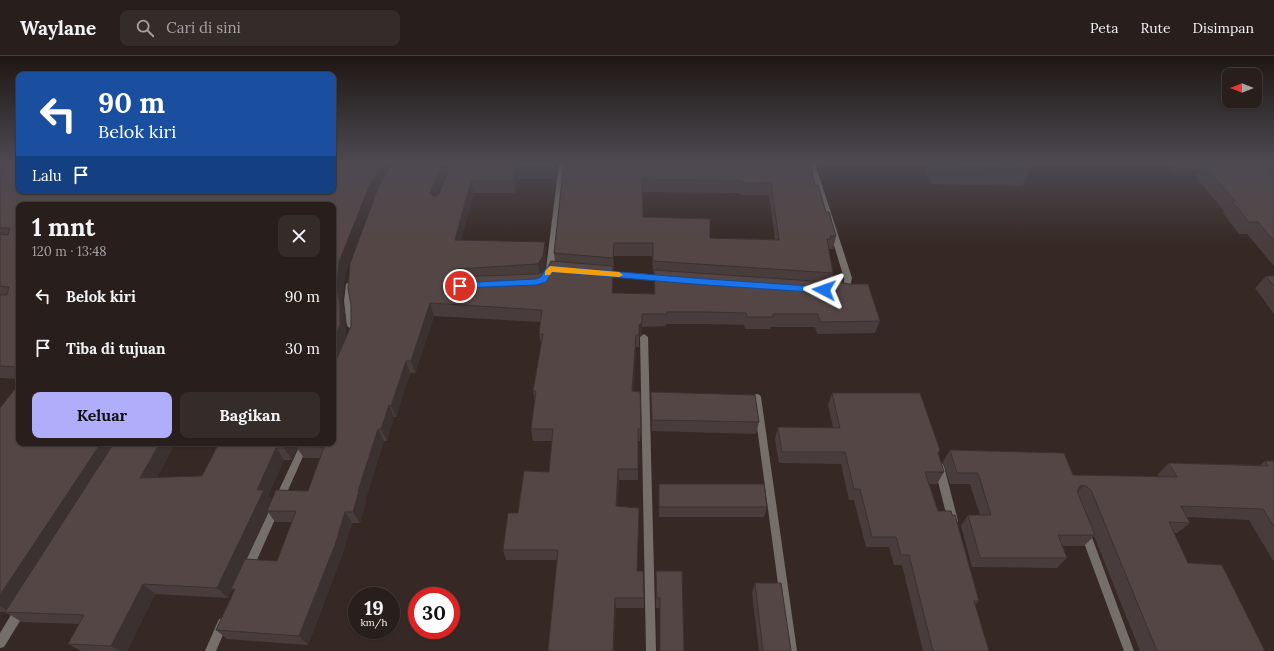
<!DOCTYPE html>
<html lang="id">
<head>
<meta charset="utf-8">
<style>
  :root { --surface:#281f1c; --page:#342c29; --text:#f1f3f6; --muted:#a5a2a3; --line:#443d3b; --accent:#b0aefa }
  body { margin:0; font-family:Lora,serif; background:var(--page); color:var(--text); height:100vh; display:flex; flex-direction:column; font-size:15px; white-space:nowrap }
  * { box-sizing:border-box; margin:0 }
  p { font-size:13px; color:var(--muted) }
  .icon { flex:none; width:22px; height:22px; fill:none; stroke:currentColor; stroke-width:2; stroke-linecap:round; stroke-linejoin:round }
  .map { position:relative; flex:1; overflow:hidden }
  .sheet { position:absolute; left:16px; top:146px; width:320px; height:244px; display:flex; flex-direction:column; background:var(--surface); border-radius:8px; box-shadow:0 1px 3px #0004,0 0 0 1px var(--line) }
  .sheet>* { flex:none }
  .top-card { position:absolute; left:16px; top:16px; width:320px; height:122px; border-radius:8px; box-shadow:0 1px 3px #0004,0 0 0 1px var(--line); background:#1a4fa0; color:#fff; overflow:hidden }
  .needle { width:26px; rotate:270deg }
  .fabs { position:absolute; left:1222px; top:12px; display:grid; gap:8px }
  .fabs a { display:grid; place-items:center; width:40px; height:40px; border-radius:8px; background:var(--surface); box-shadow:0 1px 3px #0004,0 0 0 1px var(--line); font-size:20px }
  .speed { position:absolute; left:348px; top:531px; display:flex; gap:8px; font-size:20px; font-weight:700; text-align:center }
  .speed>* { display:grid; place-content:center; width:52px; height:52px; border-radius:50%; background:var(--surface); box-shadow:0 1px 3px #0004,0 0 0 1px var(--line); line-height:1 }
  .speed small { font-size:10px; font-weight:400 }
  .speed .limit { border:6px solid #d22; background:#fff; color:#111 }
  .pin { position:absolute; display:grid; place-items:center; width:34px; height:34px; color:#fff; margin:-17px; border:2px solid #fff; border-radius:50%; box-shadow:0 1px 4px #0007 }
  .me { position:absolute; width:44px; margin:-22px; rotate:274deg; stroke-linejoin:round; filter:drop-shadow(0 0 3px #0008) }
  .turn { display:flex; align-items:center; gap:14px; height:84px; padding:0 16px; font-size:18px }
  .turn .icon { width:52px; height:52px; stroke-width:2.5 }
  .turn b { display:block; font-size:28px; line-height:34px }
  .then { display:flex; align-items:center; height:38px; padding:0 16px; background:#0003; gap:8px; font-size:15px }
  .round { display:grid; place-items:center; flex:none; width:42px; height:42px; border-radius:8px; background:var(--page) }
  .overview { display:flex; align-items:center; justify-content:space-between; height:68px; padding:0 16px }
  h1 { font-size:24px; font-weight:700; line-height:30px }
  .button { display:flex; gap:8px; margin-top:auto; padding:8px 16px }
  .button a { flex:1; height:46px; border-radius:8px; background:var(--accent); color:#111; font-size:16px; font-weight:700; line-height:46px; text-align:center }
  .button a+a { background:var(--page); color:var(--text) }
  ul { padding:0; list-style:none }
  li { display:flex; align-items:center; gap:12px; height:52px; padding:0 16px }
  li div { flex:1 }
  li b { display:block; font-size:15px }
  li em { font-style:normal }
  header { display:flex; align-items:center; gap:24px; box-sizing:border-box; height:56px; padding:0 20px; background:var(--surface); border-bottom:1px solid var(--line) }
  header strong { font-size:19px }
  nav { display:flex; gap:22px; margin-inline-start:auto; font-size:14px }
  .search { width:280px; height:36px; background:var(--page); display:flex; align-items:center; gap:10px; box-sizing:border-box; padding:0 14px; border-radius:8px; color:var(--muted); font-size:15px }
  .map>svg:first-child { display:block }
</style>
</head>
<body>
<header>
<strong>Waylane</strong>
<div class="search"><svg class="icon" aria-label="search" viewBox="0 0 24 24"><circle cx="10" cy="10" r="6"/><path d="M15 15l6 6"/></svg>Cari di sini</div>
<nav><a>Peta</a><a>Rute</a><a>Disimpan</a></nav>
</header>
<div class="map">
<svg width="1274" height="595" viewBox="0 0 1274 595">
  <rect width="100%" height="100%" fill="#362925"/>
  <g fill="none" stroke-linecap="round" stroke-linejoin="round">
    <path fill="#746f6b" fill-rule="evenodd" d="M559 107H565L554 213 551 219H548L544 217 546 213Z
      M809 107H815L852 222 850 230 838 235 834 232 835 230 844 227V222Z
      M600 215 663 221 667 223 663 225 603 219H600L599 217Z
      M350 225 354 228 352 245 355 270 351 273 347 270 344 245 346 228Z
      M644 278 648 281 656 595H646L640 281Z
      M757 338 760 339 761 341 797 595H787L753 341 754 339Z
      M301 387H309L252 515 248 517 244 515 243 512 244 509Z
      M939 406 942 407 944 410 958 465 956 468 953 469 950 468 948 465 934 410 936 407Z
      M1085 472 1088 473 1090 476 1134 595H1124L1080 476 1082 473Z
      M21 548 25 549 26 553 25 557 4 591 0 592V577L17 549Z
      M223 562 227 563 228 567 216 595H205L219 563Z"/>
  </g>
  <path fill="#493c3c" fill-rule="evenodd" d="M0 107 19 135 438 139 439 138 451 107H558L555 123H518L515 137H474L461 184 545 186 546 198 545 213 543 216 546 215 555 205 554 197 564 107 815 129 826 156 836 180 833 193H829L833 217 831 226 880 265 875 277 817 278 815 271H771L770 273H745L744 269 706 268H666V270L642 271V278L639 281V291H636L633 335 641 373 640 385H638V424H619L617 451 637 515 644 542V552H616L557 504H506L503 494 518 457 549 416 552 385H533L531 373 535 345 533 335 541 289 539 278 541 266 434 260 415 317H410L396 361H394L387 385H384L365 445 366 446 360 467H352L342 499 308 589 227 583 216 574 234 536 232 533 228 542 155 538 127 595H81L68 588 79 568 22 566 5 556H0V352L158 422 202 420 219 387H333L351 270 375 140 345 218 342 245 346 261V282L333 311V149H19V323L0 322ZM643 136 740 137 741 139H769L775 183 710 182 643 161ZM614 200H652L653 217H654V238L613 237V214H614ZM297 392 304 402H320L308 435 272 444 268 439 284 404H292ZM268 456 275 466H292L277 505 246 503Z
    M923 107H1028L1031 112 1022 130 931 128Z
    M1169 107H1212V108L1254 109 1252 107H1274V210L1247 178H1239L1223 157 1224 155 1195 120 1198 115 1173 114Z
    M1266 220H1274V258L1255 232Z
    M651 336 759 366 756 378 652 375Z
    M832 337 938 397 944 416 937 428H929L938 455 979 545 975 549 989 595H923L902 509H894L889 491H866L854 444H849L841 408 779 407 775 383 778 371 833 372 828 349Z
    M950 394 1073 419 1159 421 1158 418 1169 407 1260 409 1265 405H1274V506L1249 464 1187 461 1190 467 1177 477H1174L1188 507 1265 595H1140L1094 480 1084 490H1062L1067 502 1057 512 972 511 961 470 968 459H980L970 428H950L943 406Z
    M659 428 767 451 764 461H659Z
    M656 515 684 595H660V552H656Z
    M755 527 791 595H759L752 537Z"/>
  <path fill="#3c3131" d="M383 107H393L374 143 345 218 342 245 346 261V282L333 311V285L339 206 369 131Z
    M443 107H450L434 149 430 137Z
    M555 107H558L555 123 554 111Z
    M516 110 518 123 515 137 513 125Z
    M471 125 474 137 458 196 455 184Z
    M229 135H243L235 149 227 138Z
    M545 186 546 198 545 213 540 221 538 208Z
    M614 187V214L613 202Z
    M613 210V223L612 249V237Z
    M457 213 460 226 455 230 451 217Z
    M430 247 434 260 415 317 411 305Z
    M642 266V278L639 281V269Z
    M636 279V291L633 347 632 335Z
    M406 305 410 317 396 361 391 350Z
    M389 349 394 361 387 385 381 373Z
    M378 373 384 385 365 445 366 446 360 467 353 456 358 435Z
    M101 387H120L11 557 0 550V539Z
    M160 387H176L151 433 140 422Z
    M286 387H299L297 390V392L292 404 284 392Z
    M276 392 284 404 268 439 273 445 267 455 268 456 232 533H231H232L228 542 217 532 257 434Z
    M618 413 619 424 616 461V450Z
    M1084 429 1074 440 1080 430Z
    M345 456 352 467 342 499 308 589 299 580Z
    M143 528 155 538 127 595H120L111 590Z
    M615 542 616 552 614 595H613Z"/>
  <path fill="#554646" stroke="#3c3131" fill-rule="evenodd" d="M0 107H19V135H229L227 138 236 137 237 135H333V107H383L369 131 339 206 337 232 340 249V269L333 285V149H19V311L0 310V239H7L9 231 0 230V178L8 179 10 172H0Z
    M392 107H443L430 137 434 141 439 138 451 107H555L554 111 516 110 513 125H471L455 184 545 186 543 200 538 208 457 213 451 217 454 221 536 218 546 215 551 205 613 210 612 237 655 238 654 214 827 226 835 225 849 228H868L880 265 820 266 818 258H773V261H747L746 257 707 256H667V258H642V266L639 269V279H636L632 335 640 336 641 373H638V413H618L616 450 639 452 637 515H643L644 542H615L613 595H548L558 494H503L508 457H518L524 415 549 416 553 373H531L536 335H533L543 278H539L542 254 430 247 411 305H406L391 350 389 349 381 373H378L358 435H359L353 456H345L335 489 299 580 216 574 235 533H231L245 503 277 505 296 455H267L276 434 308 435 324 391 297 390 298 387H333V311L351 270V249L348 232 350 207 378 132Z
    M564 107H810L815 129H818L826 156H829L836 180H830L831 183H827L833 217 653 205V187H614L613 202 554 197ZM642 123 742 125V127H771L779 184 710 182V163L643 161Z
    M936 107H1028L1031 112 938 111Z
    M1203 108 1262 109 1274 123V185L1258 166H1249L1232 145H1235Z
    M1266 220H1274V230Z
    M19 328V387H101L0 539V352Z
    M651 336 755 339 759 366 652 364Z
    M832 337H920L940 394 938 397 944 416H925L938 455H951L952 459H955L979 545H974L989 595H933L909 499H901L896 481H872L860 433H854L845 396H782L778 371 840 372Z
    M114 387H160L140 422 202 420 219 387H286L284 392H276L257 434H264L217 532 143 528 111 590 68 588 84 559 5 556Z
    M950 394 1064 397 1073 419 1177 421 1169 407 1268 410 1265 405H1274V471L1263 453 1181 450 1190 467 1169 466 1188 507 1222 509 1265 595H1157L1091 434 1084 429 1080 430 1077 435 1095 479H1058L1067 502H980L968 459H991L978 417H957Z
    M659 428H764L767 451H659Z
    M656 515H682L684 595H660V542H657Z
    M755 527H781L791 595H763Z"/>
  <linearGradient id="sky" x2="0" y2="1"><stop stop-color="#1e1714"/><stop offset="0.56" stop-color="#4c4951"/><stop offset="1" stop-color="#4c4951" stop-opacity="0"/></linearGradient>
  <rect width="1274" height="190" fill="url(#sky)"/>
  <path fill="#1a73e8" stroke="#114b97" d="M550 210 693 222 824 231 828 234 824 237 693 228 552 216 546 226 536 229 460 232 455 230 460 227 536 223 541 221 547 211Z"/>
  <path fill="#f59e0b" d="M550 210 619 216 623 219 619 221 552 216 550 219H545V215Z"/>
</svg>
<div class="fabs">
<a><svg class="needle" viewBox="-14 -14 28 28"><path d="M0-13l5 13h-10z" fill="#e53935"/><path d="M0 13l5-13h-10z" fill="#a5a2a3"/></svg></a>
</div>
<div class="speed"><div>19<small>km/h</small></div><div class="limit">30</div></div>
<div class="pin" style="left:460px;top:230px;background:#d93025"><svg class="icon" aria-label="arrive" viewBox="0 0 24 24"><path d="M6 21V4h12l-3 4 3 4H6"/></svg></div>
<svg class="me" style="left:824px;top:234px" viewBox="-20 -20 40 40"><path d="M0-17L14 15 0 8-14 15z" fill="#1a73e8" stroke="#fff" stroke-width="4"/></svg>
<div class="top-card">
<div class="turn"><svg class="icon" aria-label="left" viewBox="0 0 24 24"><path d="M17 20v-9H6M10 6l-5 5 5 5"/></svg><div><b>90 m</b>Belok kiri</div></div>
<div class="then">Lalu<svg class="icon" aria-label="arrive" viewBox="0 0 24 24"><path d="M6 21V4h12l-3 4 3 4H6"/></svg></div>
</div>
<section class="sheet">
<div class="overview"><div><h1>1 mnt</h1><p>120 m · 13:48</p></div><a class="round"><svg class="icon" aria-label="close" viewBox="0 0 24 24"><path d="M6 6l12 12M18 6L6 18"/></svg></a></div>
<ul>
<li><svg class="icon" aria-label="left" viewBox="0 0 24 24"><path d="M17 20v-9H6M10 6l-5 5 5 5"/></svg><div><b>Belok kiri</b></div><em>90 m</em></li>
<li><svg class="icon" aria-label="arrive" viewBox="0 0 24 24"><path d="M6 21V4h12l-3 4 3 4H6"/></svg><div><b>Tiba di tujuan</b></div><em>30 m</em></li>
</ul>
<div class="button"><a>Keluar</a><a>Bagikan</a></div>
</section>
</div>
</body>
</html>
